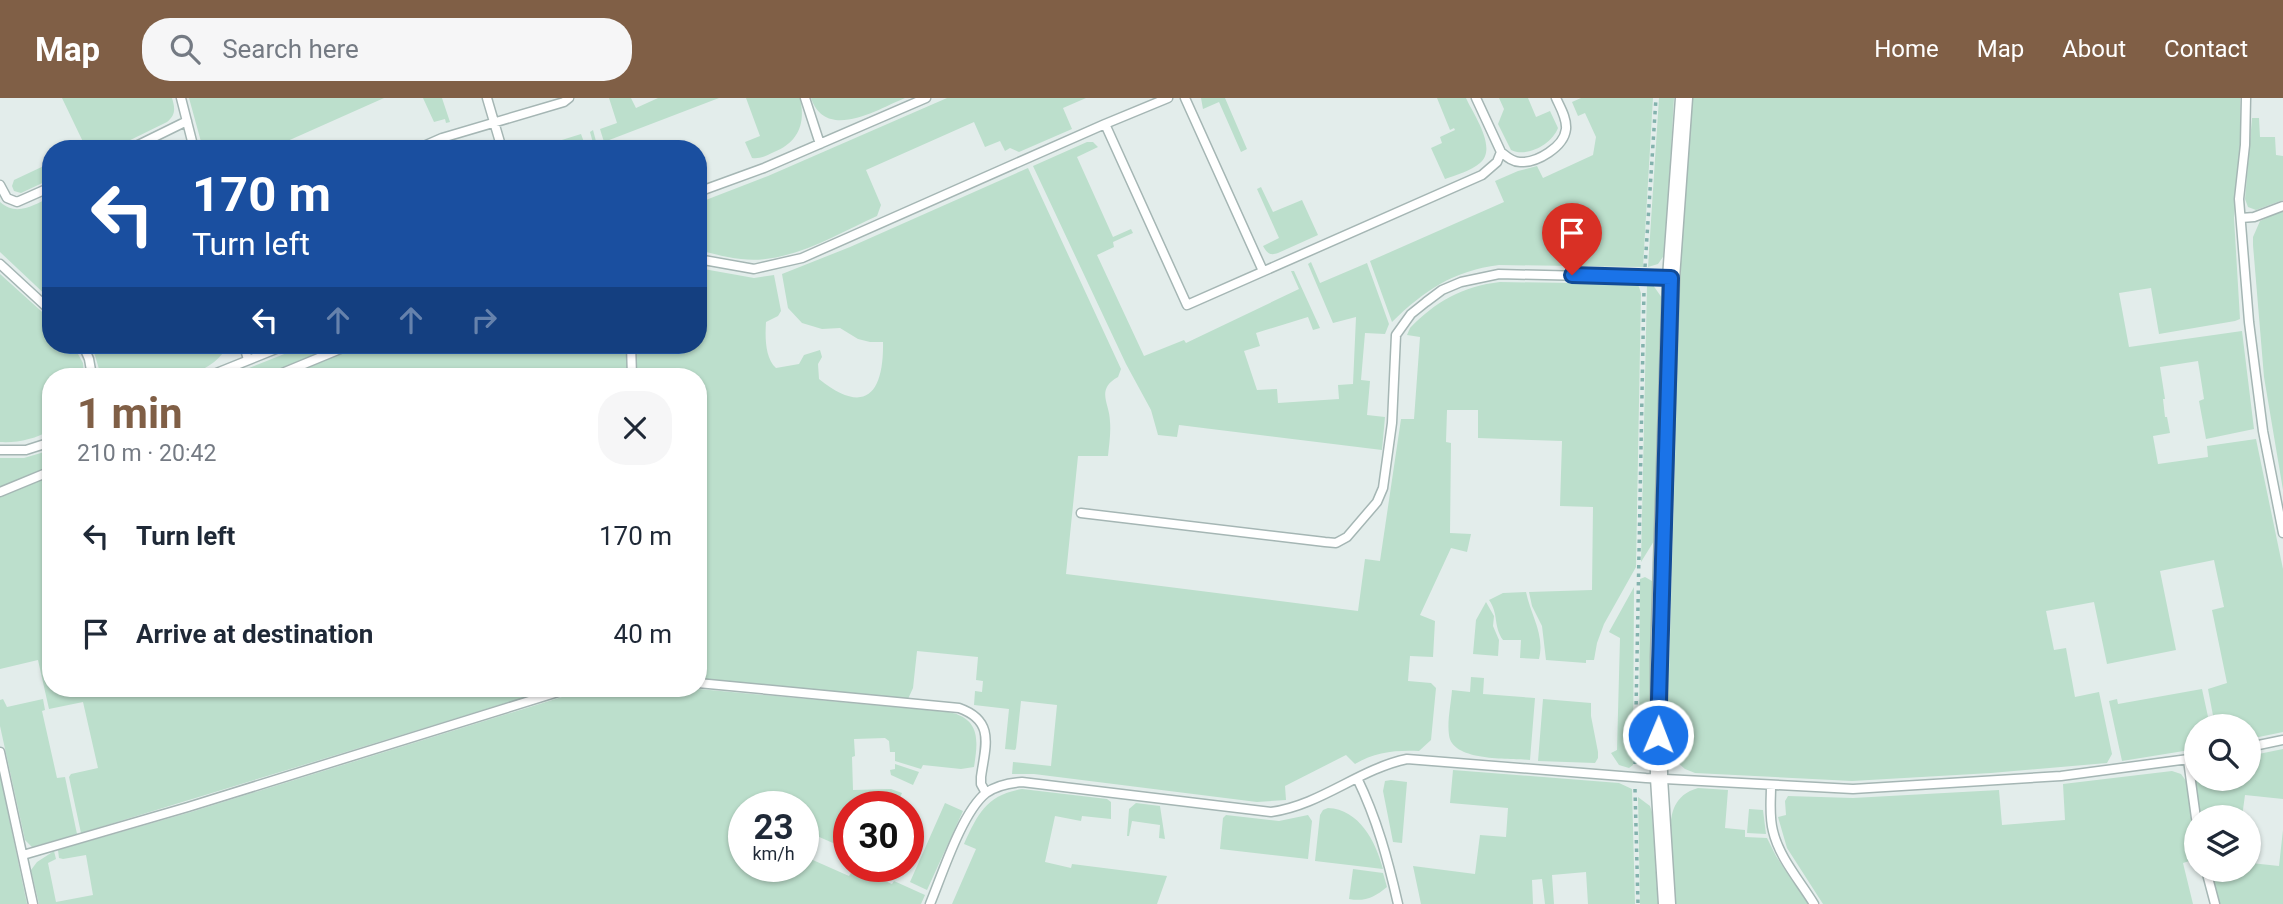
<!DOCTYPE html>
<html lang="en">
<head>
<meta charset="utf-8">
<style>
  :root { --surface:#fff; --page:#f6f6f7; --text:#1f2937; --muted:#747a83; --accent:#805f46 }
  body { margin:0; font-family:Roboto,sans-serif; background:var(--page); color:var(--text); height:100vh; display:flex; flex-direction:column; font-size:26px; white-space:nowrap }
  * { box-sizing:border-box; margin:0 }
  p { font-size:23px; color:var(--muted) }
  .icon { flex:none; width:38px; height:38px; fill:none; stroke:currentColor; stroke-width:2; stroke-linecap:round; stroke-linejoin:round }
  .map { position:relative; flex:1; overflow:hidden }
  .sheet { position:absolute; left:42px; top:270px; width:665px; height:329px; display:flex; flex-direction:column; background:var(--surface); border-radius:28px; box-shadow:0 2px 5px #0004 }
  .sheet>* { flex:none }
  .top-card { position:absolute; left:42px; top:42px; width:665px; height:214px; border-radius:28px; box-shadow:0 2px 5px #0004; background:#1a4fa0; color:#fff; overflow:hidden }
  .buttons { position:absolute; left:2184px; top:616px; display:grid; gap:14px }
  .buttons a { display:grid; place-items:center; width:77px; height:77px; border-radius:50%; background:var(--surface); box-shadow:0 2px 5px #0004; font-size:35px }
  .speed { position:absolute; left:728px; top:693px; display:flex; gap:14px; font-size:35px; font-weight:700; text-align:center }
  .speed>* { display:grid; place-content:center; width:91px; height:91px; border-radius:50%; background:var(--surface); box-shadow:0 2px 5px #0004; line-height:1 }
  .speed small { font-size:18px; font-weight:400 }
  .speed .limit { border:10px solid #d22; background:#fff; color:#111 }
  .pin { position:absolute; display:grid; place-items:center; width:60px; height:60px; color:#fff; margin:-72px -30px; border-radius:50% 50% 50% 0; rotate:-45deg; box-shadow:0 0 7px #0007 }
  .pin .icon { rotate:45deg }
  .me { position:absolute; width:77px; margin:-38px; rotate:1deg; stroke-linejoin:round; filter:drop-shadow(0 0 5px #0008) }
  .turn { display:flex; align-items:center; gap:24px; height:147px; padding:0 35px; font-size:32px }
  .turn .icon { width:91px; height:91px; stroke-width:2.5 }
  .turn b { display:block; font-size:49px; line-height:60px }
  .lanes { display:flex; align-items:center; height:66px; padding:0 35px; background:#0003; justify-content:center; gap:35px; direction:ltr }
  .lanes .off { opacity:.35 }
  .round { display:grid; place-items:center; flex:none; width:74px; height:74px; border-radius:28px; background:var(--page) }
  .head { display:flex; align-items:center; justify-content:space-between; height:119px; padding:0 35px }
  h1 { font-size:42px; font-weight:700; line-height:52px; color:var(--accent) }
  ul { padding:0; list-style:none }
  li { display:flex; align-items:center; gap:21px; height:98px; padding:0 35px }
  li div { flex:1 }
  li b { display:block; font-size:26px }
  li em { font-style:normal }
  header { display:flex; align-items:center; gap:42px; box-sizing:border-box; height:98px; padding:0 35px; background:var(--accent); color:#fff }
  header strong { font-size:33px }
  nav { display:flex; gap:38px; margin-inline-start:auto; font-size:24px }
  .search { width:490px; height:63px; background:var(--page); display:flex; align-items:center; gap:18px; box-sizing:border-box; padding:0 24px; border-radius:28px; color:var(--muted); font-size:26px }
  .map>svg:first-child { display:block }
</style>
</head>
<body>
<header>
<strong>Map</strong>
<div class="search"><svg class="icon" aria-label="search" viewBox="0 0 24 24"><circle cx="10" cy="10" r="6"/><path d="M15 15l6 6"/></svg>Search here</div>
<nav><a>Home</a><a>Map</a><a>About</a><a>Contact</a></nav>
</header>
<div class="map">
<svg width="2283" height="806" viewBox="0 0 2283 806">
  <rect width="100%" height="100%" fill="#e3edeb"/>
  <path fill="#bcdfcc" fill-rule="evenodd" d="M62 0H172C175 10 176 17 167 24L112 51H81L85 48Z
    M189 0H384L283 45 285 51H203Z
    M423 0H442L450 24 446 25 445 21 434 24Z
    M609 0H631L636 10 658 0H719L604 44 600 31 617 25Z
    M746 0H800C806 26 798 44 774 54 766 58 760 61 752 60L745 44 760 38Z
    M811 0H905C878 11 826 44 811 0Z
    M947 0H1086L1063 10 1072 31 1019 54 1010 50 1005 53 1000 43 985 49 974 24 866 72 881 107 877 118C837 136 788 167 741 161 727 160 712 155 698 152V105L768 78Z
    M1201 0H1225L1247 51 1241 54 1219 4 1203 11Z
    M1437 0H1466C1473 16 1498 50 1480 65 1471 73 1456 77 1445 81L1431 50 1442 45 1440 39 1455 32 1454 30 1450 32Z
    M1499 0H1528L1536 19 1550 13 1558 30C1552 46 1527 60 1511 52L1498 26 1504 11Z
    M1581 0H1653L1643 169 1499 167C1453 173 1425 192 1392 224L1370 163 1504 104 1495 83 1518 73 1537 68 1543 80 1593 57 1596 39 1585 15 1578 18 1572 4Z
    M1659 0H1674L1665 156 1658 166 1648 169Z
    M1691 0H2240L2241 47 2234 120 2240 221 2235 223 2159 236 2151 190 2119 195 2129 249 2242 233 2254 331 2206 341 2199 303 2204 301 2198 263 2160 269 2165 301H2163L2165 319H2167L2170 335 2153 338 2158 366 2208 359 2207 348 2256 341 2283 471V634L2249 641V628H2215L2208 591 2227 585 2212 512 2224 509 2214 462 2160 473 2176 552 2107 566 2094 504 2046 513 2054 552 2066 550 2075 599 2099 594 2112 656 2107 665 1991 675 1852 683 1695 675 1685 671 1678 665 1667 644 1680 180Z
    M2252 20H2259L2260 39H2275L2276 57 2283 58V102L2256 112 2248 109 2245 101Z
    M593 32 597 47 593 51H533L581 36 585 47 593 45 590 34Z
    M1087 44H1093L1098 49 1077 59 1113 139 1131 131 1133 135 1113 144 1114 149 1097 157 1144 258 1184 242 1186 245 1299 191 1291 173H1294L1320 230 1313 232 1308 219 1256 235 1260 248 1244 253 1257 292 1277 291 1278 305 1339 301 1338 287 1353 286 1356 219 1333 225 1308 166 1311 164 1320 185 1367 165 1389 226 1385 236 1365 235 1361 282 1370 283 1367 317 1385 319 1382 352 1179 327 1177 339 1158 337 1151 312 1126 266 1033 68Z
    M48 66 51 81 21 95 14 93 12 88 14 82Z
    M1028 70 1121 271 1118 279C1095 292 1110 305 1110 324 1111 335 1109 347 1108 358H1078L1066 476 1358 513 1365 461 1380 463 1401 321H1414L1420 239 1407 237 1410 230C1435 204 1463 188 1500 184L1638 186 1641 195 1636 469 1604 526 1597 545 1594 562H1586V565L1546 562 1542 528 1532 508 1529 494 1592 492 1593 409 1560 408 1562 343 1478 340V312H1447L1446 344 1451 345 1450 435 1471 436 1467 454 1451 450 1420 517 1435 523 1433 559 1410 558 1408 583 1431 585 1436 590 1431 642 1419 653C1396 652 1375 654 1355 666L1346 657 1285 688 1286 702 1257 704 1034 676H1012L1013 664 1051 668 1057 607 1021 603 1016 650 1015 652 1005 651 1009 611 974 607 975 593 982 594 983 583 976 582 978 559 917 553 913 590 908 601 698 581V278H636V247H698V170L754 180 774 177 781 213 778 218 766 224C765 239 765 260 776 270L799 266 804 257 820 252 822 259 818 266 819 281C865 318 884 296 883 244H870L858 241 840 230 822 231 802 225 788 210 782 176 850 149Z
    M1261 89 1273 114 1302 102 1318 137 1278 155C1270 158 1267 155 1263 148L1279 140 1257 91Z
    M51 99V202L0 154V104C17 119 33 107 51 99Z
    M2283 112V392L2264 279 2253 147V139L2260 123Z
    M0 176 51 222V247H73L83 265 84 278H51V332C35 341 18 345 0 344Z
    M1647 187H1653L1662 200 1654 443 1641 464Z
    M92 247H228C205 291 142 278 101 278Z
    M307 247H338L263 278H229Z
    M361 247H627V278H285Z
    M51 352V368L0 390V360H24Z
    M51 377V590H526L529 598 81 735 69 679 71 676 98 670 83 604 49 611 38 562 0 571V399Z
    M1645 479 1652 483 1653 487 1650 646 1639 659 1640 481Z
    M1634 489 1633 667 1629 670 1619 667 1611 655 1617 652 1620 540 1609 534Z
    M1526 494C1531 518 1545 536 1539 561L1520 560 1521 542H1503C1493 528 1499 516 1489 502L1503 495Z
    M1486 504 1494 518 1493 528 1499 542 1498 558 1473 556 1476 522Z
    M1471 579 1484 580 1483 596 1535 600 1530 662C1510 660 1452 664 1449 637 1447 623 1451 606 1452 592L1470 594Z
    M591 590H688L949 614C981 621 978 643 974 669L961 671 923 667 921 671 895 663V654H890L889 643 885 640 854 641 855 658 852 659 853 692 891 691 902 695 896 709H849V752L817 738 806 759 849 778 854 770 892 786 894 783 925 797 921 806H39L31 772 37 764 54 753 56 761 48 765 56 804 93 797 86 757 63 761 59 760 58 752 191 714ZM744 709H803V768H744Z
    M2202 591 2210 628H2196V651L2122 663 2109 603 2117 601 2118 606Z
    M3 601 7 609 43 601 45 612 42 613 57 680 65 679 77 736 32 749 25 742 0 628V602Z
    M1543 601 1591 605V618L1598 654V660L1595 665 1538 663Z
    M2283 651V701L2245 697 2242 719H2201L2195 682 2196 678V681H2249V658Z
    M895 666 919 674 913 687 891 677 890 672 895 671Z
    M1453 672 1619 685 1632 691 1635 806H1588L1586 774 1552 777 1554 806H1545L1542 781 1532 782 1533 806H1421L1413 768 1475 776 1480 737 1506 739 1508 710 1450 705Z
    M2172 673 2181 676 2187 684 2196 761 2183 765 2193 806H1823L1787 750 1778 719 1786 717 1785 703 1788 698 1853 700 1999 692 2002 727 2065 722 2063 686Z
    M0 677 27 806H0Z
    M1391 682 1407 684 1402 745 1393 744 1383 693 1385 683Z
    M1698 690 1728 692 1725 730 1745 732V739L1767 740 1776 758 1808 806H1675C1674 789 1673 772 1671 755 1670 729 1666 699 1698 690Z
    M1022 691 1107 701 1111 704V721L1082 718 1081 723 1055 718 1045 764 1071 770 1072 766 1167 778 1157 806H952L976 751 964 746C978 715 987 697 1022 691Z
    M1638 699 1650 708 1652 714 1658 806H1640Z
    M945 705 963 713 927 792 910 784Z
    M1136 705 1160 708 1165 741 1159 740 1160 727 1132 723 1129 738H1127L1129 711Z
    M1328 710C1359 711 1376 744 1383 771L1315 763 1320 717 1323 712Z
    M1749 711 1763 712 1766 736 1747 735Z
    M1226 717 1279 723 1308 717 1312 723 1308 761 1220 751 1223 720Z
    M2283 732V806H2219L2211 772H2249L2251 765 2279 768Z
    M1353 771 1383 775 1387 789C1375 799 1365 804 1349 801Z"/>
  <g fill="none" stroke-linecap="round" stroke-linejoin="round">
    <g stroke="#a5b6b4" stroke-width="11">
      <path id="lane" d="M181 0 194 51
        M487 0 502 51
        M805 0 820 46
        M1168 0 1105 26 1187 207 1482 77 1497 64 1501 54 1476 0
        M1185 0 1263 173
        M2246 0 2245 47 2239 101 2249 224 2263 333 2283 435
        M130 51 187 23
        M417 51 442 40 564 4 569 0
        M1501 54C1506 58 1512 64 1520 64 1537 65 1564 49 1566 31 1567 20 1560 9 1556 0
        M0 87 7 100 17 104 51 89
        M698 94 764 70 926 0
        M2241 120 2254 119 2283 108
        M698 161 754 171 802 160 1105 26
        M0 166 51 213
        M83 247 89 261 92 278
        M244 247 248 262
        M631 247 632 278
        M209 278 286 247
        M275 278 350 247
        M0 352H26L51 344
        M0 394 51 373
        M1081 415 1325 444 1336 445 1347 439 1377 404 1383 390 1392 325 1396 237 1411 216 1426 204 1442 192 1461 184 1499 176 1671 180
        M698 585 959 610C996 623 985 649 981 679V686L986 695
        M2249 649 2283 642
        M0 654 33 806
        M2188 662 2196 720
        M1357 680C1377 721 1388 762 1398 806
        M1771 688C1771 703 1769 718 1773 733 1779 759 1800 783 1814 806
        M23 757 188 709 571 590
        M2206 772 2215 806
        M930 806C942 777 962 714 986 695 997 687 1009 685 1022 684L1271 714C1321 707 1359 671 1407 661L1646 680 1853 691 2061 678 2196 660"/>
    </g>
    <g stroke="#a5b6b4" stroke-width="19">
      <path id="street" d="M1667 806 1659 680V559L1671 180 1684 0"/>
    </g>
    <path stroke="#83b2ad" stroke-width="3.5" stroke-dasharray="3.5 5" stroke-linecap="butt" d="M1645 169 1656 0
      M1635 666 1644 191
      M1635 691 1638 806"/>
    <use href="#lane" stroke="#fff" stroke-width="8"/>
    <use href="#street" stroke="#fff" stroke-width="16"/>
  </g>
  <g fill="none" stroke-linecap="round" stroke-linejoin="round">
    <g stroke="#114b97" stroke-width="18">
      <path id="route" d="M1572 177 1671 180 1658 637"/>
    </g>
    <use href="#route" stroke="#1a73e8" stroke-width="12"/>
  </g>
</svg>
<div class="buttons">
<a><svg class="icon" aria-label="search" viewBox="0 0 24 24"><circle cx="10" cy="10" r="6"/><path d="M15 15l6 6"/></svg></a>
<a><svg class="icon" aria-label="layers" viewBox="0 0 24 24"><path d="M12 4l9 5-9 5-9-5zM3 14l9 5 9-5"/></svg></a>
</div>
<div class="speed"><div>23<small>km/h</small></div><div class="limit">30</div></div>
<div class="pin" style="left:1572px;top:177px;background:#d93025"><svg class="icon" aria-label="arrive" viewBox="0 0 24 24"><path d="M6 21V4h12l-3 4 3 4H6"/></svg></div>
<svg class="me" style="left:1658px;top:637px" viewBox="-20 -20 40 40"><circle r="17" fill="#1a73e8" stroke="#fff" stroke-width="3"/><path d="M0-11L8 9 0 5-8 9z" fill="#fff"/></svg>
<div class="top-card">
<div class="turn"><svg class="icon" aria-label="left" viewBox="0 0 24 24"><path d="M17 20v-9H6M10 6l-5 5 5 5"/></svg><div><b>170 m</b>Turn left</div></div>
<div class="lanes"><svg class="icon" aria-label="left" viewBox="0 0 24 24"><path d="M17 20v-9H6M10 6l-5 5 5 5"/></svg><svg class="icon off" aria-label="ahead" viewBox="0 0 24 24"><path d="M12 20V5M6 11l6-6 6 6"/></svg><svg class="icon off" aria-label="ahead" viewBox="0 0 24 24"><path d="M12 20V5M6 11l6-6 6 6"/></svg><svg class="icon off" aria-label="right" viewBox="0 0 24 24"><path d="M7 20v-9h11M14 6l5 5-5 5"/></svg></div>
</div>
<section class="sheet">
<div class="head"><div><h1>1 min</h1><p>210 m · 20:42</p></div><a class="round"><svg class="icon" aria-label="close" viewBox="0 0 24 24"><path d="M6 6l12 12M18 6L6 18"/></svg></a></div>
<ul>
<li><svg class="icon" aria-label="left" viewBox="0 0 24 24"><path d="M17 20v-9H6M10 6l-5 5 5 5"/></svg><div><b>Turn left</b></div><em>170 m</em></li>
<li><svg class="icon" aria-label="arrive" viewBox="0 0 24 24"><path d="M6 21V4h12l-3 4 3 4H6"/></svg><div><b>Arrive at destination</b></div><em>40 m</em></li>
</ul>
</section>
</div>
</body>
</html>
